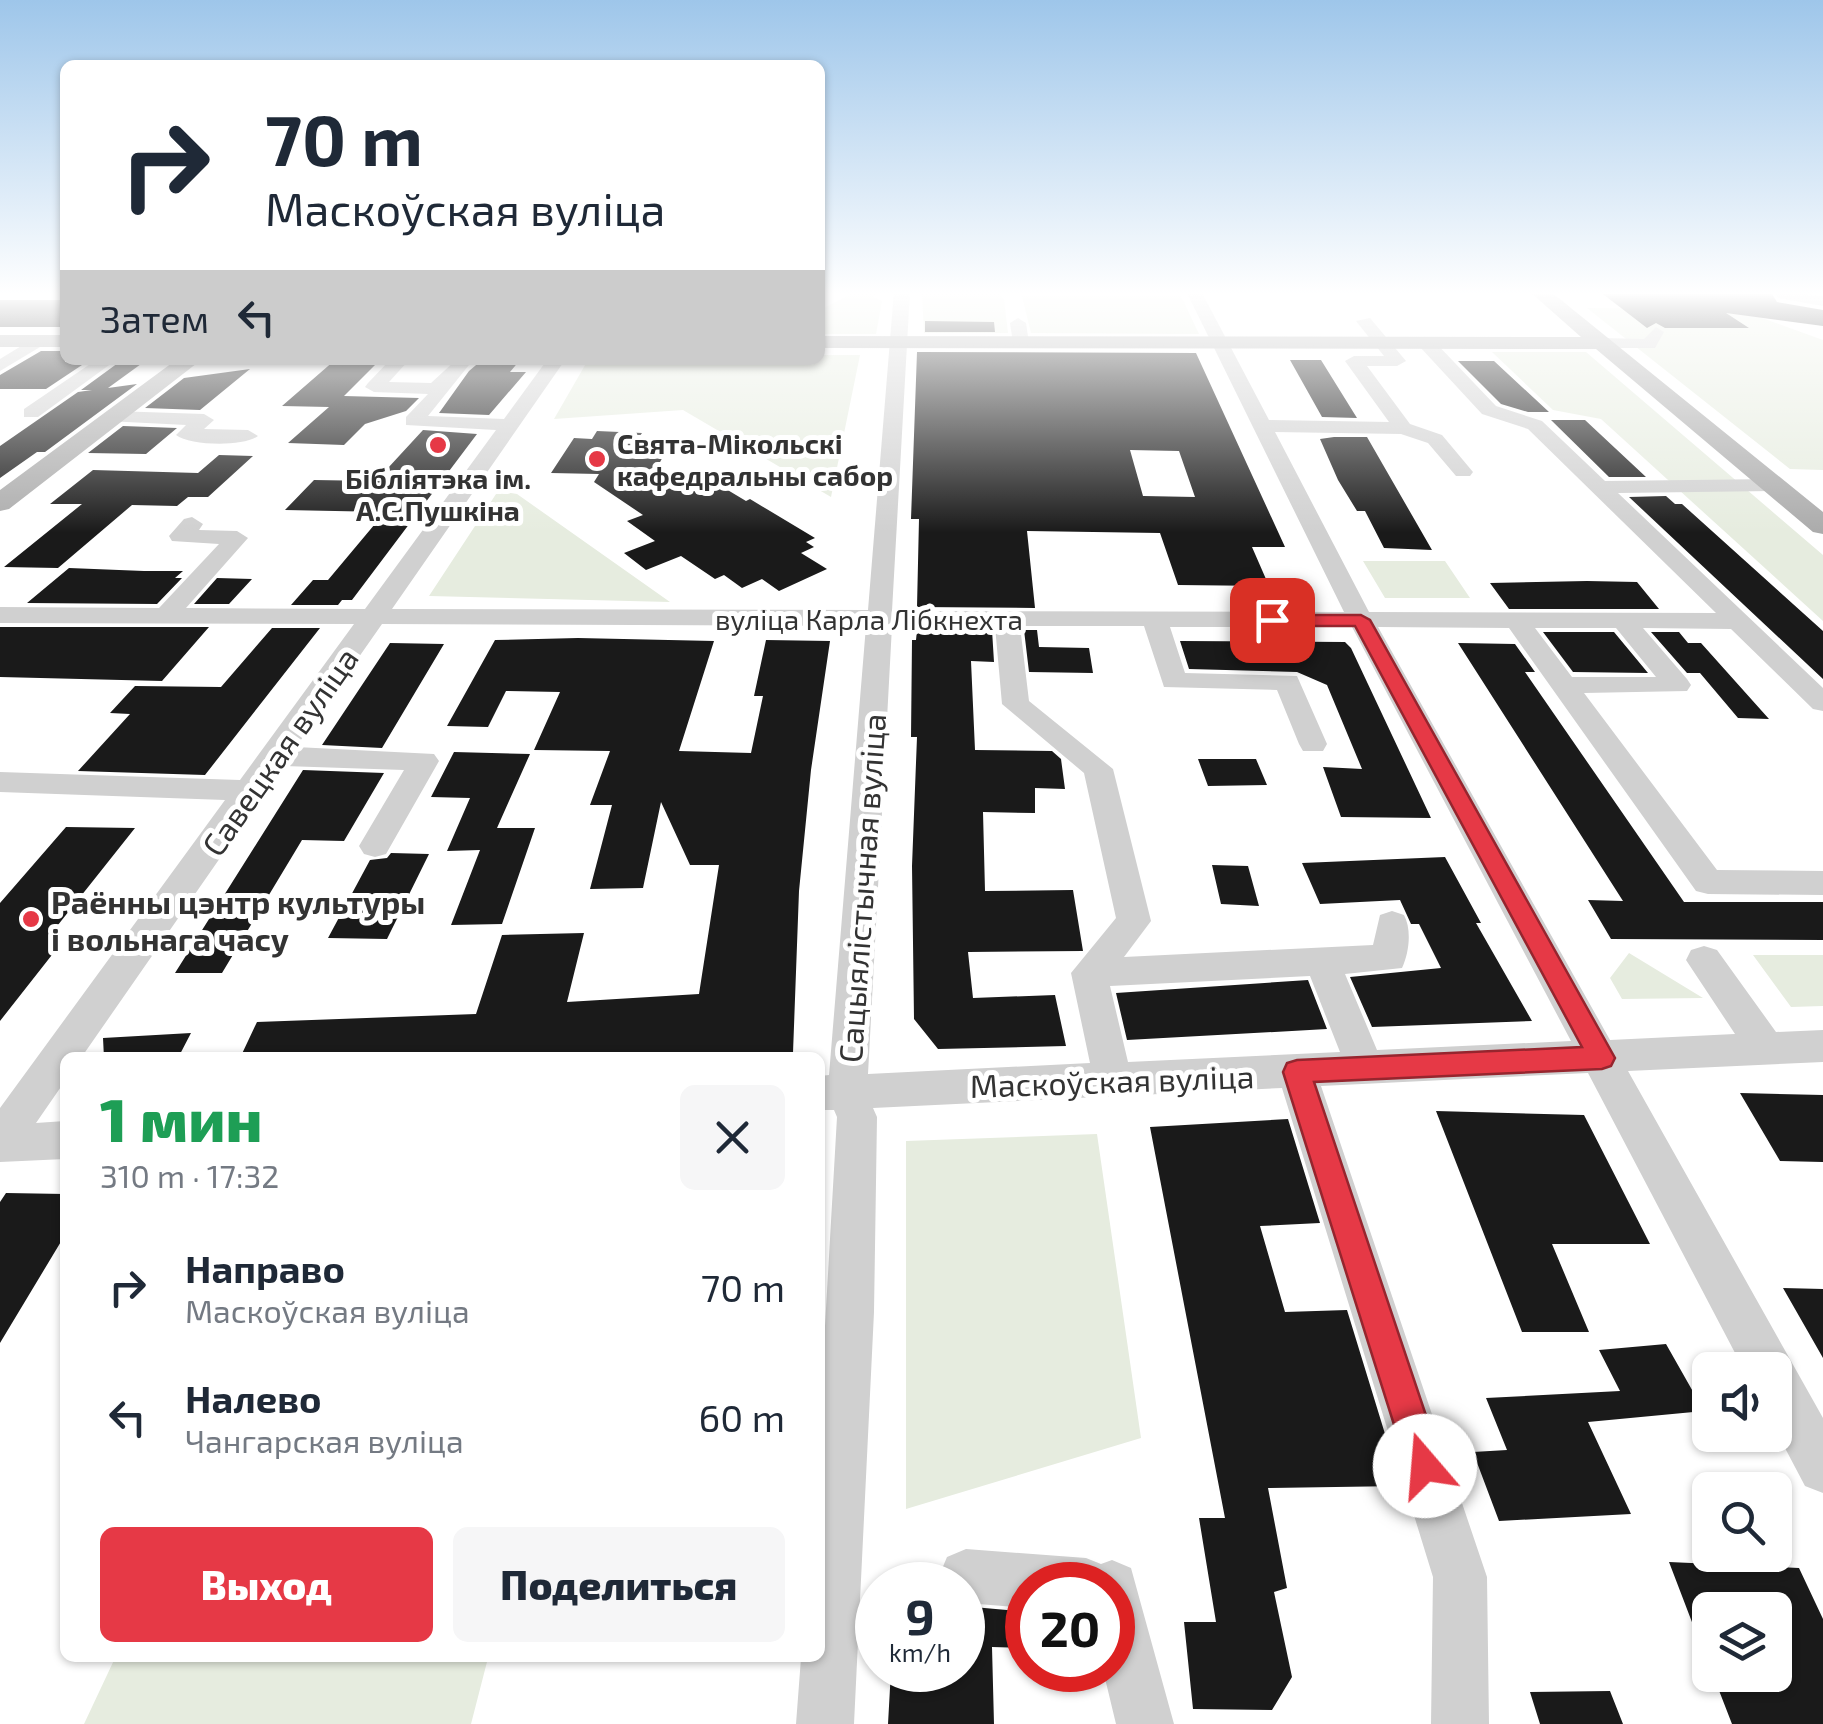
<!DOCTYPE html>
<html lang="ru">
<head>
<meta charset="utf-8">
<style>
  :root { --surface:#fff; --page:#f6f6f7; --text:#1f2937; --muted:#747a83; --accent:#e63946 }
  body { margin:0; font-family:"Exo 2",sans-serif; background:var(--page); color:var(--text); height:100vh; display:flex; flex-direction:column; font-size:38px; white-space:nowrap }
  * { box-sizing:border-box; margin:0 }
  p { font-size:32px; color:var(--muted) }
  .icon { flex:none; width:55px; height:55px; fill:none; stroke:currentColor; stroke-width:2; stroke-linecap:round; stroke-linejoin:round }
  .map { position:relative; flex:1; overflow:hidden }
  .sheet { position:absolute; left:60px; top:1052px; width:765px; height:610px; display:flex; flex-direction:column; background:var(--surface); border-radius:15px; box-shadow:0 2px 8px #0004 }
  .sheet>* { flex:none }
  .guide { position:absolute; left:60px; top:60px; width:765px; height:305px; border-radius:15px; box-shadow:0 2px 8px #0004; background:#fff; color:var(--text); overflow:hidden }
  .buttons { position:absolute; left:1692px; top:1352px; display:grid; gap:20px }
  .buttons a { display:grid; place-items:center; width:100px; height:100px; border-radius:15px; background:var(--surface); box-shadow:0 2px 8px #0004; font-size:50px }
  .speed { position:absolute; left:855px; top:1562px; display:flex; gap:20px; font-size:50px; font-weight:700; text-align:center }
  .speed>* { display:grid; place-content:center; width:130px; height:130px; border-radius:50%; background:var(--surface); box-shadow:0 2px 8px #0004; line-height:1 }
  .speed small { font-size:25px; font-weight:400 }
  .speed .limit { border:15px solid #d22; background:#fff; color:#111 }
  .pin { position:absolute; display:grid; place-items:center; width:85px; height:85px; color:#fff; margin:-42px; border-radius:20px; box-shadow:0 5px 15px #0006 }
  .me { position:absolute; width:110px; margin:-55px; rotate:342deg; stroke-linejoin:round; filter:drop-shadow(0 0 8px #0008) }
  .turn { display:flex; align-items:center; gap:35px; height:210px; padding:0 40px; font-size:45px }
  .turn .icon { width:130px; height:130px; stroke-width:2.5 }
  .turn b { display:block; font-size:70px; line-height:85px }
  .then { display:flex; align-items:center; height:95px; padding:0 40px; background:#0003; gap:20px; font-size:38px }
  .round { display:grid; place-items:center; flex:none; width:105px; height:105px; border-radius:15px; background:var(--page) }
  .head { display:flex; align-items:center; justify-content:space-between; height:170px; padding:0 40px }
  h1 { font-size:60px; font-weight:800; line-height:75px; color:#1e9e55 }
  .cta { display:flex; gap:20px; margin-top:auto; padding:20px 40px }
  .cta a { flex:1; height:115px; border-radius:15px; background:var(--accent); color:#fff; font-size:40px; font-weight:800; line-height:115px; text-align:center }
  .cta a+a { background:var(--page); color:var(--text) }
  ul { padding:0; list-style:none }
  li { display:flex; align-items:center; gap:30px; height:130px; padding:0 40px }
  li div { flex:1 }
  li b { display:block; font-size:38px }
  li em { font-style:normal }
  .map>svg:first-child { display:block }
</style>
</head>
<body>
<div class="map">
<svg width="1823" height="1724" viewBox="0 0 1823 1724">
  <rect width="100%" height="100%" fill="#fff"/>
  <path fill="#e6ecdf" d="M857 291H875L874 297 882 301 876 334H820V310Z
    M922 291H996L1004 299 1008 333H924Z
    M1022 296H1181L1199 334 1031 333Z
    M1587 308 1740 310 1823 340V470L1790 469Z
    M1492 352H1586L1823 555V621L1601 419 1553 410Z
    M820 355H860L831 497 683 410 554 419 588 360H820Z
    M498 491 517 494 670 602 429 596Z
    M1363 561H1445L1470 598H1385Z
    M1629 953 1703 998 1622 999 1610 978Z
    M1753 955H1823V1006L1791 1007Z
    M1097 1134 1141 1438 906 1509V1141Z
    M115 1658H488L471 1724H84Z"/>
  <path fill="#1a1a1a" fill-rule="evenodd" d="M1599 291H1770L1777 302 1823 310V326L1726 313 1749 328H1665L1656 323 1647 328Z
    M0 300H65V327H0Z
    M925 321 994 322 995 332H925Z
    M41 351H65V362L85 363 46 389H0V375Z
    M917 352 1196 353 1285 547H1252L1269 586 1178 585 1160 533 1027 531 1035 608 917 607 919 519H911ZM1130 450 1179 451 1195 497 1143 496Z
    M335 360H380L344 396 419 398 406 411 365 424 344 445 288 443 329 407 282 406Z
    M482 360H520L510 372H526L489 415 439 413 469 371Z
    M1290 360H1321L1357 418 1322 417Z
    M1458 361H1494L1549 412H1528L1501 404Z
    M118 363 141 364 108 388 137 384 45 452H37L0 478V446L78 392 92 390H81Z
    M250 369 200 410 145 408 184 378Z
    M1551 420H1585L1646 477H1609Z
    M123 426 177 428 146 454 88 453Z
    M423 430 477 434 352 600H342L338 605H291L313 580H328L385 512 285 510 314 480 376 481Z
    M597 431 642 433 637 440 671 441 657 468 699 494 721 486 746 501 750 499 815 538 806 542 814 547 801 553 827 569 779 591 762 579 742 588 724 575 715 579 681 556 646 570 624 553 655 541 627 521 643 515 594 482 599 474 551 473 574 438 592 439Z
    M1334 437H1367L1432 550 1384 548 1365 511H1357L1338 480 1320 439Z
    M219 455 253 456 208 497H188L177 506 132 505 58 568 4 567 82 504H50L93 470 198 473Z
    M1666 496 1675 504H1682L1823 631V679L1629 497Z
    M69 568 144 571H183L175 578H182L157 604 27 603Z
    M217 578 252 579 229 604H194Z
    M1587 581 1637 582 1659 609H1509L1490 583Z
    M0 627H209L162 681 0 677Z
    M272 628H320L205 775 78 771 130 714 110 713 135 686 221 687Z
    M917 630H992L994 662 971 661 975 750 1052 751 1061 759 1065 789 1035 788V813L983 812 985 891 1073 890 1083 951 968 952 973 998 1055 995 1066 1046 938 1049 914 1019 912 866 917 737H911L912 640H916Z
    M1024 630H1037L1039 647 1089 648 1093 673 1029 672Z
    M1543 632H1614L1648 673 1573 672Z
    M1651 632H1679L1688 643H1701L1769 719 1738 718 1700 673H1687Z
    M578 638 714 641 679 751 751 753 763 696H754L766 640 830 641 811 770 799 891 793 1053 664 1058H240L257 1022 476 1014 502 935 584 933 567 1002 699 994 719 865H690L661 802 643 888 590 889 612 805H590L610 751 534 750 560 692 506 691 488 727 447 726 495 640Z
    M1180 641 1345 642 1351 648 1431 818 1341 817 1323 767 1362 769 1327 685 1297 672 1189 669Z
    M390 643 444 644 382 748 322 745Z
    M1458 643 1515 644 1535 672H1525L1684 902H1823V940L1611 939 1588 900 1623 901Z
    M454 752 530 754 497 828H535L502 924 451 925 480 850 447 851 470 798 431 797Z
    M1198 759H1256L1267 785 1208 786Z
    M303 770 384 773 344 841 302 840 222 973H175Z
    M66 827 135 828 50 935 55 951 0 1021V903Z
    M391 853 429 854 387 939 328 938 370 860 387 858Z
    M1445 857 1481 923H1476L1532 1021 1372 1027 1350 977 1441 968 1419 924H1411L1400 900 1320 904 1302 863Z
    M1212 865 1248 866 1259 906 1221 904Z
    M1308 980 1327 1029 1127 1040 1116 993Z
    M191 1033 178 1058H104L103 1038Z
    M1740 1093 1823 1095V1162L1780 1161Z
    M1436 1111 1584 1115 1650 1244H1552L1589 1332H1522Z
    M1288 1119 1320 1223 1260 1226 1285 1312 1347 1310 1401 1486 1268 1488 1287 1588 1274 1592 1292 1677 1272 1710 1193 1709 1184 1622H1216L1199 1518H1225L1150 1127Z
    M6 1193 65 1194V1235L0 1343V1202Z
    M1783 1288 1823 1289V1358Z
    M1666 1344 1704 1411 1588 1422 1631 1514 1499 1521 1473 1452 1507 1450 1486 1398 1620 1391 1599 1350Z
    M1669 1562 1799 1568 1823 1619V1724H1732L1713 1675H1775V1610H1710L1708 1664Z
    M962 1606 1028 1612V1648L992 1647 994 1724H888L891 1670H962Z
    M1610 1691 1623 1724H1540L1530 1692Z"/>
  <g fill="none" stroke-linecap="round" stroke-linejoin="round">
    <path fill="#d0d0d0" fill-rule="evenodd" d="M894 291H910L892 611 1344 612 1186 291H1201L1269 420 1389 422 1345 361 1354 356H1384L1356 321 1370 318 1406 361 1397 366H1367L1410 424 1442 435 1473 472 1470 476H1456L1428 443 1401 434 1275 432 1369 612 1716 613 1528 429 1482 414 1420 347V339H1432L1496 406 1542 421 1605 481 1773 479 1784 485 1773 491 1618 493 1823 688V711L1813 709 1731 629 1643 628 1687 679 1691 685 1687 691 1584 693 1717 870 1823 871V895L1708 894 1696 891 1509 628 1378 627 1610 1040 1735 1034 1686 960 1691 950 1704 946 1717 950 1776 1032 1823 1030V1062L1628 1071 1823 1418V1493L1805 1486 1775 1429V1370H1744L1588 1073 1321 1086 1487 1577 1489 1724H1431L1433 1577 1282 1088 873 1108 877 1117 874 1312 854 1724H796L801 1658H820V1413L837 1117 834 1110H820V1076L829 1075 866 626 382 624 296 747 434 754 439 761 386 854 375 857 364 854 359 846 404 770 284 766 81 1058H65V1081L36 1123 65 1121V1159L0 1162V1108L225 800 0 792V772L240 780 354 624 0 623V607L159 608 219 544 172 541 169 536 184 519 192 517 203 524 199 530 237 531 248 538 186 608 365 609 496 430 406 425V417L428 394 374 392 365 387 368 383 390 360H409L389 382 431 383 456 360H473L428 416 504 419 547 360H565L392 609 868 610ZM892 626H995L1002 704 1084 773 1116 918 1071 973 1090 1063 868 1074ZM1020 626H1144L1164 687 1277 690 1299 744 1303 751H1323L1327 744 1297 676 1185 673 1170 627H1352L1571 1041 1377 1050 1345 974 1402 968C1409 953 1412 930 1404 915L1392 911 1380 915 1373 945 1124 957 1151 921 1113 769 1029 701ZM1535 628H1616L1656 677H1572ZM1310 976 1340 1052 1128 1062 1110 986Z
      M1774 291 1823 296V306L1778 298Z
      M1018 318 1026 323 1029 343 1021 348 1013 343 1010 323Z
      M1656 327 1664 332 1655 348H1601L1593 343 1601 338 1644 339Z
      M36 337 50 341 0 371V359Z
      M96 360H116L38 417H24V409Z
      M114 411 204 414 214 420 204 429 248 430 258 436C244 447 190 446 176 435L186 425 107 421 104 417Z
      M966 1549 1086 1558 1101 1564 1112 1560 1131 1568 1174 1724H1116L1103 1670H1112V1585H1028V1608L966 1603 962 1602V1585H943L939 1576 947 1557Z"/>
    <path fill="#ababab" fill-rule="evenodd" d="M1529 291H1550L1823 512V534L1813 532 1596 349 820 348V336L1581 337Z
      M0 335H65V347H0Z
      M176 360H201L9 509 0 511V490Z"/>
  </g>
  <linearGradient id="sky" x2="0" y2="1"><stop stop-color="#9ec6ea"/><stop offset="0.55" stop-color="#fff"/><stop offset="1" stop-color="#fff" stop-opacity="0"/></linearGradient>
  <rect width="1823" height="533" fill="url(#sky)"/>
  <path fill="#e63946" stroke="#96252e" stroke-width="2.5" d="M1361 615 1370 620 1615 1058 1611 1066 1602 1069 1314 1082 1443 1466 1437 1479 1425 1484 1412 1479 1407 1466 1283 1072 1287 1063 1297 1060 1582 1047 1355 626H1272L1263 620 1272 615Z"/>
  <g fill="#e63946" stroke="#fff" stroke-width="4">
    <circle cx="438" cy="445" r="10"/>
    <circle cx="597" cy="459" r="10"/>
    <circle cx="31" cy="919" r="10"/>
  </g>
  <g text-anchor="middle" dominant-baseline="central" stroke-width="10" stroke-linejoin="round" paint-order="stroke">
    <g font-size="28" font-weight="bold" fill="#333" stroke="#fff" text-anchor="start">
      <text x="617" y="443">Свята-Мікольскі<tspan x="617" dy="32">кафедральны сабор</tspan></text>
      <text x="438" y="478" text-anchor="middle">Бібліятэка ім.<tspan x="438" dy="32">А.С.Пушкіна</tspan></text>
    </g>
    <g font-size="28" fill="#333" stroke="#fff">
      <text x="869" y="619">вуліца Карла Лібкнехта</text>
    </g>
    <g font-size="32" fill="#333" stroke="#fff">
      <text transform="translate(279 751) rotate(-55)">Савецкая вуліца</text>
      <text transform="translate(861 888) rotate(-86)">Сацыялістычная вуліца</text>
      <text transform="translate(1112 1080) rotate(-2)">Маскоўская вуліца</text>
    </g>
    <g font-size="32" font-weight="bold" fill="#333" stroke="#fff" text-anchor="start">
      <text x="51" y="901">Раённы цэнтр культуры<tspan x="51" dy="37">і вольнага часу</tspan></text>
    </g>
  </g>
</svg>
<div class="buttons">
<a><svg class="icon" aria-label="sound" viewBox="0 0 24 24"><path d="M4 9h4l5-4v14l-5-4H4zM17 9q2 3 0 6"/></svg></a>
<a><svg class="icon" aria-label="search" viewBox="0 0 24 24"><circle cx="10" cy="10" r="6"/><path d="M15 15l6 6"/></svg></a>
<a><svg class="icon" aria-label="layers" viewBox="0 0 24 24"><path d="M12 4l9 5-9 5-9-5zM3 14l9 5 9-5"/></svg></a>
</div>
<div class="speed"><div>9<small>km/h</small></div><div class="limit">20</div></div>
<div class="pin" style="left:1272px;top:620px;background:#d93025"><svg class="icon" aria-label="arrive" viewBox="0 0 24 24"><path d="M6 21V4h12l-3 4 3 4H6"/></svg></div>
<svg class="me" style="left:1425px;top:1466px" viewBox="-20 -20 40 40"><circle r="19" fill="#fff"/><path d="M0-13L10 11 0 6-10 11z" fill="#e63946"/></svg>
<div class="guide">
<div class="turn"><svg class="icon" aria-label="right" viewBox="0 0 24 24"><path d="M7 20v-9h11M14 6l5 5-5 5"/></svg><div><b>70 m</b>Маскоўская вуліца</div></div>
<div class="then">Затем<svg class="icon" aria-label="left" viewBox="0 0 24 24"><path d="M17 20v-9H6M10 6l-5 5 5 5"/></svg></div>
</div>
<section class="sheet">
<div class="head"><div><h1>1 мин</h1><p>310 m · 17:32</p></div><a class="round"><svg class="icon" aria-label="close" viewBox="0 0 24 24"><path d="M6 6l12 12M18 6L6 18"/></svg></a></div>
<ul>
<li><svg class="icon" aria-label="right" viewBox="0 0 24 24"><path d="M7 20v-9h11M14 6l5 5-5 5"/></svg><div><b>Направо</b><p>Маскоўская вуліца</p></div><em>70 m</em></li>
<li><svg class="icon" aria-label="left" viewBox="0 0 24 24"><path d="M17 20v-9H6M10 6l-5 5 5 5"/></svg><div><b>Налево</b><p>Чангарская вуліца</p></div><em>60 m</em></li>
</ul>
<div class="cta"><a>Выход</a><a>Поделиться</a></div>
</section>
</div>
</body>
</html>
